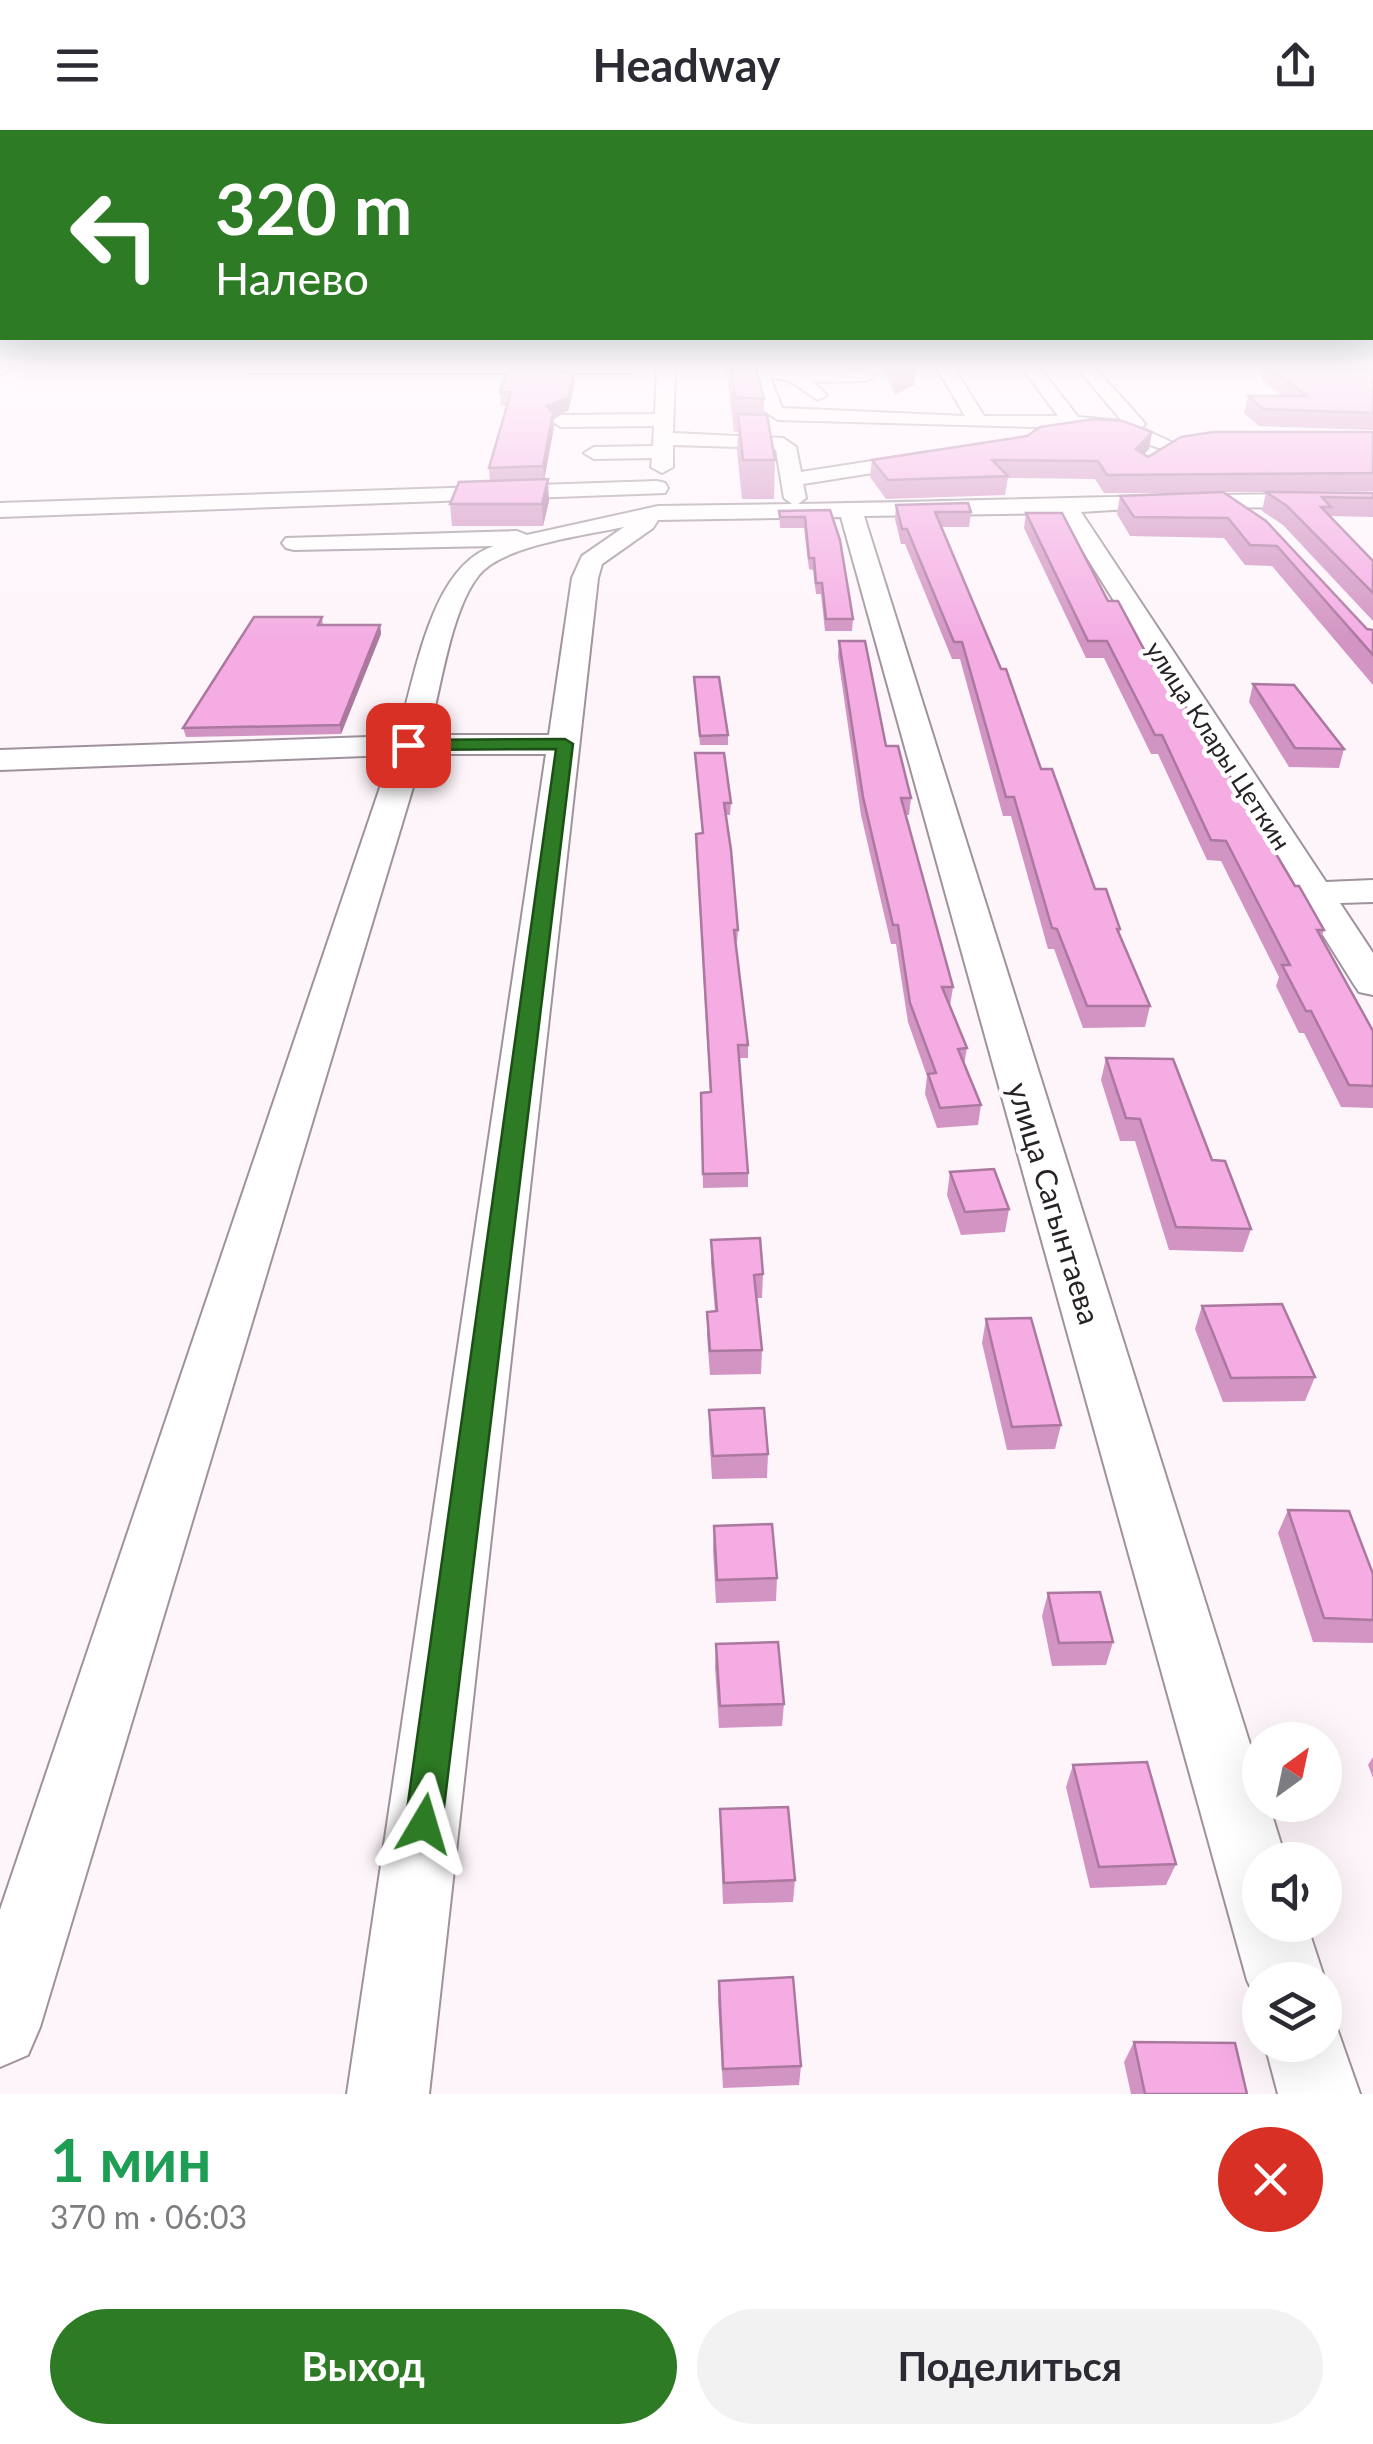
<!DOCTYPE html>
<html lang="ru">
<head>
<meta charset="utf-8">
<style>
  :root { --surface:#fff; --page:#f2f2f3; --text:#2b2b33; --muted:#7c7c81; --accent:#2d7b24 }
  body { margin:0; font-family:Lato,sans-serif; background:var(--page); color:var(--text); height:100vh; display:flex; flex-direction:column; font-size:38px; white-space:nowrap }
  * { box-sizing:border-box; margin:0 }
  p { font-size:32px; color:var(--muted) }
  .icon { flex:none; width:55px; height:55px; fill:none; stroke:currentColor; stroke-width:2; stroke-linecap:round; stroke-linejoin:round }
  .map { position:relative; height:1964px; overflow:hidden }
  .panel { display:flex; flex-direction:column; background:var(--surface); flex:1 }
  .panel>* { flex:none }
  .hud { position:absolute; left:0px; top:0px; width:1375px; height:210px; box-shadow:0 10px 40px #0002; background:#2d7b24; color:#fff; overflow:hidden }
  .needle { width:65px; rotate:33deg }
  .controls { position:absolute; left:1242px; top:1592px; display:grid; gap:20px }
  .controls a { display:grid; place-items:center; width:100px; height:100px; border-radius:50%; background:var(--surface); box-shadow:0 10px 40px #0002; font-size:50px }
  .pin { position:absolute; display:grid; place-items:center; width:85px; height:85px; color:#fff; margin:-42px; border-radius:20px; box-shadow:0 5px 15px #0006 }
  .me { position:absolute; width:110px; margin:-55px; rotate:7deg; stroke-linejoin:round; filter:drop-shadow(0 0 8px #0008) }
  .turn { display:flex; align-items:center; gap:35px; height:210px; padding:0 50px; font-size:45px }
  .turn .icon { width:130px; height:130px; stroke-width:2.5 }
  .turn b { display:block; font-size:70px; line-height:85px }
  .round { display:grid; place-items:center; flex:none; width:105px; height:105px; border-radius:52px; background:var(--page) }
  .summary { display:flex; align-items:center; justify-content:space-between; height:170px; padding:0 50px }
  h1 { font-size:60px; font-weight:700; line-height:75px; color:#1e9e55 }
  .action { display:flex; gap:20px; margin-top:auto; padding:20px 50px }
  .action a { flex:1; height:115px; border-radius:60px; background:var(--accent); color:#fff; font-size:40px; font-weight:700; line-height:115px; text-align:center }
  .action a+a { background:var(--page); color:var(--text) }
  header { display:flex; justify-content:space-between; align-items:center; height:130px; padding:0 50px; background:var(--surface); font-size:45px; font-weight:700 }
  .map>svg:first-child { display:block }
</style>
</head>
<body>
<header><svg class="icon" aria-label="menu" viewBox="0 0 24 24"><path d="M4 6h16M4 12h16M4 18h16"/></svg>Headway<svg class="icon" aria-label="share" viewBox="0 0 24 24"><path d="M12 15V3M7 8l5-5 5 5M5 13v7h14v-7"/></svg></header>
<div class="map">
<svg width="1373" height="1964" viewBox="0 0 1373 1964">
  <rect width="100%" height="100%" fill="#fef5fb"/>
  <g fill="none" stroke-linecap="round" stroke-linejoin="round">
    <g stroke="#9f929c" stroke-width="4">
      <path id="minor" d="M0 238H13L0 245Z
        M242 238H641L632 243H251Z
        M657 238H675L673 303 783 308 796 317 801 342 930 322 940 328 930 334 803 354 806 368 798 374C990 371 1181 363 1373 364V378L1161 377 1081 382 1326 752 1373 750V772L1340 773 1373 823V865L1359 862 1353 853 1059 383 864 386 1260 1646V1675H1269L1286 1730H1260V1795H1307L1325 1850H1260V1878L1247 1850 841 387 658 390 653 398 602 434 598 448 429 1964H347L546 624H423L40 1897 28 1925 0 1937V1780L391 625 0 640V620L397 606C416 548 429 437 494 416L294 420 286 418 282 413 286 408 517 401 527 405 658 376 792 374 784 368 776 320 772 318 673 315V337L662 343 651 337 652 328 594 329 584 323 594 317 653 316 654 296 561 297 551 291 561 285 655 284ZM624 397 582 426 572 448 549 605H428C441 560 450 481 479 445 503 415 587 405 624 397Z
        M744 238 866 241 875 246 866 251 813 252 827 265 818 270 790 251 770 247 782 278 965 286 937 238H954L984 286H1058L1022 238H1040L1078 287 1122 291 1077 238H1095L1142 290 1145 294 1141 298 1180 316 1170 322 1120 304 1112 306 1072 298 778 290 764 281 751 243Z
        M657 351 665 353 668 358 665 363 0 387V373Z
        M1325 1883 1333 1887 1360 1964H1278L1265 1915H1325Z"/>
    </g>
    <use href="#minor" fill="#fff" fill-rule="evenodd"/>
  </g>
  <path fill="#d294c3" d="M726 238H756L764 269V285L775 330 774 369H742L737 321 738 302H734Z
    M882 238H916L914 255 895 264Z
    M1264 238H1373V300L1259 296 1244 283 1248 266H1282L1261 249Z
    M559 241 575 254 568 281 553 287 554 297 544 349 549 371 543 396H452L450 374 490 351 489 338 507 276H501L500 262Z
    M1152 302 1149 319 1144 324 1148 327 1373 302V361L1268 362 1373 363V387L1330 386 1373 431V491L1283 395 1262 381 1266 362H1224L1367 499 1373 500V555L1272 436 1245 435 1224 408 1130 406 1117 384 1120 366 1208 363H1104L1095 349 1008 348 1005 365 886 369 870 347 872 330Z
    M896 375 971 382 969 397H941L1041 639 1095 759 1120 799 1119 805 1150 876 1145 897 1083 898 1054 819H1048L1011 686H1003L960 529H952L905 414H901L895 389Z
    M830 380 853 489 852 501H825L821 464H816L813 440 809 439 804 398H780L779 381Z
    M1026 383 1108 471 1222 641 1324 800 1321 808 1373 901V978L1341 977 1304 903H1299L1276 856 1279 847 1221 731 1207 730 1158 624H1151L1104 528H1086L1024 398Z
    M322 487 323 495H380L381 504 341 604 186 607 183 598Z
    M839 511 911 668 909 685H906L953 857 950 876 967 918 964 935 981 975 978 995 937 998 925 964 927 946 908 892 896 814H891L861 685 838 527Z
    M694 547 728 605V615H700Z
    M1253 554 1344 619 1339 638 1289 637 1249 572Z
    M695 623 731 673 730 685H726L738 800 737 812H736L748 915V928H739L748 1043V1057L703 1058 701 963 710 962 696 715V704L702 703Z
    M1106 928 1212 1030 1251 1099 1243 1122 1169 1120 1135 1011H1120L1101 950Z
    M950 1042 1009 1079 1005 1102 961 1105 947 1065Z
    M711 1110 763 1144 762 1168H756L762 1220 761 1244 710 1245 707 1205V1182L715 1181 711 1133Z
    M1202 1176 1315 1247 1305 1271 1223 1272 1195 1199Z
    M986 1189 1061 1295 1055 1319 1007 1320 982 1213Z
    M709 1280 768 1324 767 1348 712 1349 709 1303Z
    M1288 1380 1373 1444V1513L1313 1512 1278 1403Z
    M714 1396 777 1448 776 1471 716 1473 713 1420Z
    M1048 1463 1113 1512 1106 1535 1052 1536 1042 1486Z
    M716 1514 784 1574 782 1596 719 1598 715 1537Z
    M1373 1627V1648L1368 1635Z
    M1073 1635 1176 1734 1166 1755 1090 1758 1066 1657Z
    M720 1679 795 1750 793 1772 723 1774 720 1701Z
    M719 1851 801 1936 799 1955 723 1958 718 1871Z
    M1134 1912 1247 1964H1131L1124 1932Z"/>
  <path fill="#ab789f" d="M897 238H916L914 255 895 264Z
    M574 241 575 254 568 281 553 287 554 297 544 351 543 336 547 276Z
    M1152 302 1149 319 1133 336 1136 319Z
    M548 349 549 371 543 396 542 374Z
    M380 495 381 504 341 604 340 595Z"/>
  <path fill="#f4ace3" stroke="#ab789f" stroke-width="2.5" d="M508 238H557L556 241H574L568 268 547 276 553 283 543 336 489 338 511 262H500Z
    M731 238H756L764 269 735 267Z
    M1269 238H1373V283L1263 279 1248 266H1307Z
    M738 284 767 285 775 330H743Z
    M1094 289 1123 291 1152 302 1136 319 1148 327 1181 307 1213 302H1373V343L1107 345 1098 331 992 330 1008 346 888 350 872 330 1027 306 1040 297Z
    M548 349 542 374H450L459 352Z
    M1223 362 1266 391 1367 499 1373 500V525L1277 416 1250 415 1228 388 1134 387 1120 366Z
    M1266 362 1373 363V368L1322 367 1331 377H1321L1373 431V463L1287 376Z
    M968 373 971 382H935L1001 539H1006L1041 639H1052L1095 759H1106L1120 799H1117L1150 876H1087L1057 799 1052 798 1014 667H1006L962 512H954L907 399H902L896 375Z
    M830 380 840 410 853 489H826L822 453H816L814 428H809L805 387H780L779 381Z
    M1026 383H1062L1108 471H1118L1154 538H1164L1222 641H1227L1295 756H1299L1324 800H1317L1373 901V956L1349 955 1311 881H1306L1282 835H1290L1226 711 1211 710 1162 605H1155L1107 511H1088Z
    M254 487H322L318 495H380L340 595 183 598Z
    M839 511H865L886 616H898L911 668H901L953 857H942L967 918 958 919 981 975 940 978 928 944 936 943 910 873 898 795H893L863 667Z
    M694 547H719L728 605 700 606Z
    M1253 554 1294 555 1344 619 1295 618Z
    M695 623H724L731 673H724L731 720 738 800H734L748 915H738L748 1043 703 1044 701 963 711 962 696 704 703 703Z
    M1106 928 1173 929 1212 1030 1225 1031 1251 1099 1176 1097 1140 989 1126 988Z
    M994 1039 1009 1079 965 1082 950 1042Z
    M760 1108 763 1144 754 1145 762 1220 710 1221 707 1182 717 1181 711 1110Z
    M1282 1174 1315 1247 1231 1248 1202 1176Z
    M1031 1188 1061 1295 1012 1297 986 1189Z
    M764 1278 768 1324 713 1326 709 1280Z
    M1288 1380 1349 1381 1373 1444V1490L1324 1488Z
    M772 1394 777 1448 717 1450 714 1396Z
    M1100 1462 1113 1512 1059 1513 1048 1463Z
    M778 1512 784 1574 720 1576 716 1514Z
    M1147 1632 1176 1734 1099 1737 1073 1635Z
    M788 1677 795 1750 724 1753 720 1679Z
    M793 1847 801 1936 723 1939 719 1851Z
    M1134 1912 1235 1913 1247 1964H1145Z"/>
  <linearGradient id="sky" x2="0" y2="1"><stop stop-color="#88c0c5"/><stop offset="0.46" stop-color="#fffafd"/><stop offset="1" stop-color="#fffafd" stop-opacity="0"/></linearGradient>
  <rect width="1373" height="513" fill="url(#sky)"/>
  <path fill="#2d7b24" stroke="#1d5017" stroke-width="2.5" d="M565 609 573 614 442 1694 436 1707 424 1712 411 1707 405 1694 556 619 408 620 400 615 408 610Z"/>
  <g text-anchor="middle" dominant-baseline="central" stroke-width="9" stroke-linejoin="round" paint-order="stroke">
    <g font-size="25" fill="#272226" stroke="#fff">
      <text transform="translate(1219 615) rotate(57)">улица Клары Цеткин</text>
    </g>
    <g font-size="30" fill="#272226" stroke="#fff">
      <text transform="translate(1055 1073) rotate(73)">улица Сагынтаева</text>
    </g>
  </g>
</svg>
<div class="controls">
<a><svg class="needle" viewBox="-14 -14 28 28"><path d="M0-13l5 13h-10z" fill="#e53935"/><path d="M0 13l5-13h-10z" fill="#7c7c81"/></svg></a>
<a><svg class="icon" aria-label="sound" viewBox="0 0 24 24"><path d="M4 9h4l5-4v14l-5-4H4zM17 9q2 3 0 6"/></svg></a>
<a><svg class="icon" aria-label="layers" viewBox="0 0 24 24"><path d="M12 4l9 5-9 5-9-5zM3 14l9 5 9-5"/></svg></a>
</div>
<div class="pin" style="left:408px;top:615px;background:#d93025"><svg class="icon" aria-label="arrive" viewBox="0 0 24 24"><path d="M6 21V4h12l-3 4 3 4H6"/></svg></div>
<svg class="me" style="left:424px;top:1694px" viewBox="-20 -20 40 40"><path d="M0-17L14 15 0 8-14 15z" fill="#2d7b24" stroke="#fff" stroke-width="4"/></svg>
<div class="hud">
<div class="turn"><svg class="icon" aria-label="left" viewBox="0 0 24 24"><path d="M17 20v-9H6M10 6l-5 5 5 5"/></svg><div><b>320 m</b>Налево</div></div>
</div>
</div>
<section class="panel">
<div class="summary"><div><h1>1 мин</h1><p>370 m · 06:03</p></div><a class="round" style="background:#d93025;color:#fff"><svg class="icon" aria-label="close" viewBox="0 0 24 24"><path d="M6 6l12 12M18 6L6 18"/></svg></a></div>
<div class="action"><a>Выход</a><a>Поделиться</a></div>
</section>
</body>
</html>
